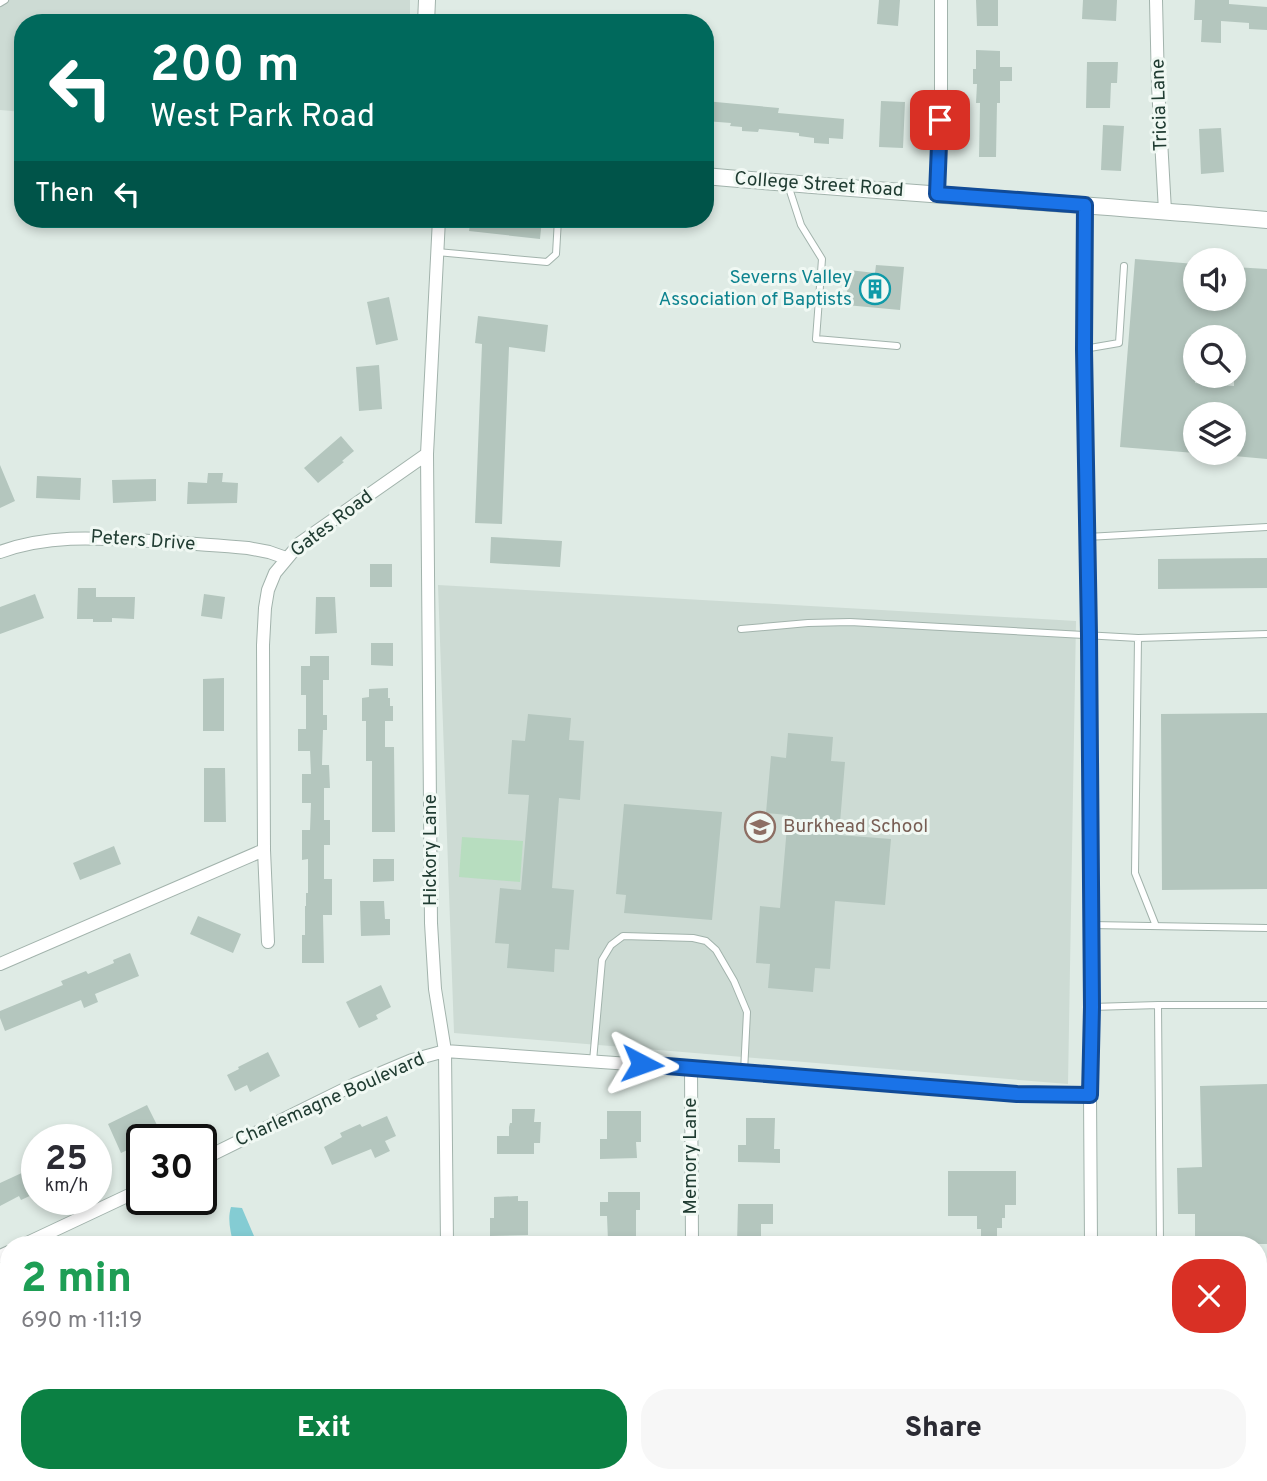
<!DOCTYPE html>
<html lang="en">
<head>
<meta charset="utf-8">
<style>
  :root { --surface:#fff; --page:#f7f7f7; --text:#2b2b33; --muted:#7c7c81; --accent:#0b8043 }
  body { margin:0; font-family:Overpass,sans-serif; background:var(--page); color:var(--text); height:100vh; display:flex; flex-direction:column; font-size:26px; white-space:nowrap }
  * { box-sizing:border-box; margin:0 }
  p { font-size:23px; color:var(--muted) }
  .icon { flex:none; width:38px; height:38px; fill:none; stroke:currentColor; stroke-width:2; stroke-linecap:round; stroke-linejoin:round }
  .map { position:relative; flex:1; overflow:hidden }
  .panel { position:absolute; left:0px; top:1236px; width:1267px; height:247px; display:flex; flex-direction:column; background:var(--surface); border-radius:28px 28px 0 0; box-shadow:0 4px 10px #0003 }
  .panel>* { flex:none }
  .banner { position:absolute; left:14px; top:14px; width:700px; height:214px; border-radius:28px; box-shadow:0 4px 10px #0003; background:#00695c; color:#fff; overflow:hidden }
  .buttons { position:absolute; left:1183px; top:248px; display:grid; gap:14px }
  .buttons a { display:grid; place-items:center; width:63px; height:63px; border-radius:50%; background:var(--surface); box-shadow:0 4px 10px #0003; font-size:35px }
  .speed { position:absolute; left:21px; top:1124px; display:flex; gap:14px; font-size:35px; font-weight:700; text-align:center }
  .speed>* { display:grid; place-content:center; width:91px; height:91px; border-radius:50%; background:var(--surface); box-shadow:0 4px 10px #0003; line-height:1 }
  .speed small { font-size:18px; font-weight:400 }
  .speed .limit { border:4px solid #111; border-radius:10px; background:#fff; color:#111 }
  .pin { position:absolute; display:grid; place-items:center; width:60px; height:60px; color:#fff; margin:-30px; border-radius:14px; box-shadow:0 4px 10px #0006 }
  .me { position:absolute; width:77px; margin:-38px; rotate:94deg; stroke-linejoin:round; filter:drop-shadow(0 0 5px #0008) }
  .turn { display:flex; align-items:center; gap:24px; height:147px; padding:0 21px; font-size:32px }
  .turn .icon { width:91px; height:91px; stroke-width:2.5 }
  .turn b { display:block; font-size:49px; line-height:60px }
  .then { display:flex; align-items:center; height:66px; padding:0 21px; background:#0003; gap:14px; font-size:26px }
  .round { display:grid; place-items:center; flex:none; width:74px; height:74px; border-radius:28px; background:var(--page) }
  .summary { display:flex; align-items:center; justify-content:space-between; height:119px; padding:0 21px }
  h1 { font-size:42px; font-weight:800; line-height:52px; color:#1e9e55 }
  .primary-button { display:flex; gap:14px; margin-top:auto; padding:14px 21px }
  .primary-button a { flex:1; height:80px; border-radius:28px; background:var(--accent); color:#fff; font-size:28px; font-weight:800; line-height:80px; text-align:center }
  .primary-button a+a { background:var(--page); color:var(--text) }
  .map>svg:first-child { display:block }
</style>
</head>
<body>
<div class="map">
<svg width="1267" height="1481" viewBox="0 0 1267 1481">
  <rect width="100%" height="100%" fill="#dfebe5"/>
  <path fill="#cddbd4" d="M0 0H410V23H23V112L0 110Z
    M438 585 1076 621 1068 1084 454 1033Z"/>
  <path fill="#b7ddbf" d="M462 837 523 841 520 882 459 877Z"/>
  <path fill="#84ccd3" d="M231 1207 242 1208 254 1236 255 1244H233C231 1231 227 1220 231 1207Z
    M172 1474H286L288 1481H174Z"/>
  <path fill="#b4c6be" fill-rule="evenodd" d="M879 0H900L898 26 877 24Z
    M976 0H998V26H977Z
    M1083 0H1117L1116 21 1082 19Z
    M1195 0H1229V4L1267 7V30L1249 29V23L1221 21V43L1201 42 1202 20H1194Z
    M976 50 1000 51V67H1012V81H1000V103H997L996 157H979L980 103H976L977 84H973V69H976Z
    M1087 62H1118L1117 83H1111L1110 108H1086Z
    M705 101 779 108 778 113 844 119 843 139 829 138V144L814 143V138L799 136V133L759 129 758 132 742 131V127L730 126 731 123 705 121Z
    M881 101 905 102 903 148 879 147Z
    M1103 125 1124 126 1121 171 1101 170Z
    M1221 128 1224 172 1201 174 1199 129Z
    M471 219H542L540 239 469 231Z
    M1135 259 1195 264V299H1234V267L1267 269V459L1234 456V415H1195V453L1120 447ZM1195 338H1234V386L1195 383Z
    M876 265 904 267 900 310 846 305 849 270 875 273Z
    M389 297 398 340 376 345 367 302Z
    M478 316 548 325 545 352 509 347 502 524 475 523 482 344 475 343Z
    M379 365 382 409 359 411 356 367Z
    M341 436 354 451 342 461 344 462 318 483 304 468Z
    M0 465 15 501 0 508Z
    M208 473H223L222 482 238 483 237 503 187 504 188 482 207 483Z
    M37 476 81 478 80 500 36 498Z
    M156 479V501L113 503 112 480Z
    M491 537 562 541 560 567 490 563Z
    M1267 558V588L1158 589V559Z
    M370 564H392V587H370Z
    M78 588H96V597H135L134 619 112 618V622H93V619H77Z
    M35 594 44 618 0 634V607Z
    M204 594 225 597 222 619 201 616Z
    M316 597H335L337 633 315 634Z
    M371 643H393V666L371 665Z
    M310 656H329V680H323V715H327V730H323L322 765H329L330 788H324V820H330V845H324V879H332V915H323L324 963H302V935H305V906H306V893H308V859L302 860V830H310L311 803H302V774H311L310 751H298V729H306V695H301V666H310Z
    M224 678V731H203V679Z
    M388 688V698H390V706H393V721H385V747H394L395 832H372V761H366V721H362V698L369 697V689Z
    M1267 713V889L1162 890 1161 714Z
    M528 714 571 718 569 740 584 741 580 800 559 798 552 888 574 890 569 950 555 949 554 972 507 968 509 944 495 943 500 888 521 890 529 795 508 794 512 740 525 741Z
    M788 733 833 737 831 761 845 762 839 835 891 839 885 905 835 901 830 969 815 968 813 992 768 988 770 964 756 963 760 906 780 908 788 815 766 813 771 756 786 758Z
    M204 768H225L226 822H204Z
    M624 804 722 812 712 920 624 913 626 895 616 894Z
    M114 846 121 864 80 880 73 863Z
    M373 859H394V881L373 882Z
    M360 901H384L385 919H390V935L361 936Z
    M198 916 241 934 233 953 190 934Z
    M130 953 139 976 95 994 98 1002 84 1008 81 1000 5 1031 0 1018V1011L63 985 61 981 86 971 88 974 114 963 113 960Z
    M381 985 391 1007 376 1015 378 1019 359 1028 346 1002Z
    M268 1052 280 1076 250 1092 247 1085 235 1091 227 1075 239 1069 238 1067Z
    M1267 1084V1244H1217V1241H1195V1214H1178L1177 1168 1202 1167 1200 1086Z
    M147 1105 158 1127 135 1139 138 1145 121 1153 108 1124Z
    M512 1109H535L534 1122H541L540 1143H534V1154H497V1136H509V1127L510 1123H512Z
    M607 1111H641V1142H636L637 1158 600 1159V1139H607Z
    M387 1116 396 1136 385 1141 390 1151 375 1158 371 1149 332 1165 324 1147 342 1137 340 1133 360 1124 362 1127Z
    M746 1118H775L774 1149H780V1163L738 1162V1145H746Z
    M26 1171 36 1193 21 1200 19 1196 0 1206V1183Z
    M948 1171H1016V1205H1005V1218H1002V1228H997V1240H981V1229H977V1216H948Z
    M608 1192H640V1210H636V1241H608L607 1216H600V1202H608Z
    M518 1196V1201H528V1235L490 1236V1218H494V1197Z
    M738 1204H773V1224H761V1244H737Z"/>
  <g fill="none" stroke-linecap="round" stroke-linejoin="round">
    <g stroke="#a2b3ac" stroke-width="8">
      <path id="service" d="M0 3 5 0
        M788 185 801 225 822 259 816 339 897 346
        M437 252 547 262 556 254 558 219
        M1084 349 1119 343 1124 266
        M1087 537 1267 527
        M741 629 808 623 850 622 1138 638 1135 873 1156 926
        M1138 638 1267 634
        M1091 925 1267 928
        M1158 1005H1267
        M1092 1007 1158 1005 1160 1244
        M593 1061 602 960 611 945 623 936 693 938 706 941 716 950 734 981 747 1012 744 1072
        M1258 1331H1267"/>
    </g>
    <g stroke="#a2b3ac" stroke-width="14">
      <path id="minor" d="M1156 0 1158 86 1165 211
        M937 194 941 99V0
        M1085 205 1084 349 1089 635 1092 1007 1090 1095 1091 1244
        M427 454 431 923 435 989 445 1051 447 1244
        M0 552C50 534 98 538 150 541 183 543 215 545 248 548L269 552 286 558
        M264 850 268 942
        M0 964 264 850 263 645 265 608 268 590 275 573 300 543 427 454 439 219
        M691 1068 692 1244
        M201 1160 355 1084 412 1060 445 1051 744 1072 1017 1094 1090 1095
        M25 1244 142 1189
        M0 1256 9 1252
        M0 1461 7 1481
        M450 1474V1481
        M693 1474V1481
        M1096 1474V1481"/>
    </g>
    <g stroke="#a2b3ac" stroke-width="18">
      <path id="tertiary" d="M426 23 427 0
        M705 176C892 193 1080 203 1267 220"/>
    </g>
    <use href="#service" stroke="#fff" stroke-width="6"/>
    <use href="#minor" stroke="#fff" stroke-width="12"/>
    <use href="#tertiary" stroke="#fff" stroke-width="16"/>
  </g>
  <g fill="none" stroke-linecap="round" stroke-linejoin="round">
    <g stroke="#114b97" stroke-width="18">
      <path id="route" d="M642 1064 1017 1094 1090 1095 1092 1007 1089 635 1084 349 1085 205 937 194 940 120"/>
    </g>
    <use href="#route" stroke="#1a73e8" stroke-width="12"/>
  </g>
  <defs>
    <g id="building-ring" transform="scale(1.575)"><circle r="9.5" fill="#f0f8f3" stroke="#0f9aa8" stroke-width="1.5"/><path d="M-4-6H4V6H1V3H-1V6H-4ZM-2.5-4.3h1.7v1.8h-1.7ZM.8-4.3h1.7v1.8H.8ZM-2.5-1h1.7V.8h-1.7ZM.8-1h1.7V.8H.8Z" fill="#0f9aa8"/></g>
    <g id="school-ring" transform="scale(1.575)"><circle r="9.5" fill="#f0f8f3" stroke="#8d6e63" stroke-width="1.5"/><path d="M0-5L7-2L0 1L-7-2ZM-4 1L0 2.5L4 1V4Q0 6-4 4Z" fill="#8d6e63"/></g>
  </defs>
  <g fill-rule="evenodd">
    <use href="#building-ring" x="875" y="289"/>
    <use href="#school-ring" x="760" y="827"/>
  </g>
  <g text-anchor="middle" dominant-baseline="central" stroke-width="6" stroke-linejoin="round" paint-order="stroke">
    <g font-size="19" fill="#203c32" stroke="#f0f8f3">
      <text transform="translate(1160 105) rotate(-92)">Tricia Lane</text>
      <text transform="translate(819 185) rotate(4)">College Street Road</text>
      <text transform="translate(332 524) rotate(-37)">Gates Road</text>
      <text transform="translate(143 541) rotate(4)">Peters Drive</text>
      <text transform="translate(431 850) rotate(-90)">Hickory Lane</text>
      <text transform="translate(330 1100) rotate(-24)">Charlemagne Boulevard</text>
      <text transform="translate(691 1156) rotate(-90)">Memory Lane</text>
    </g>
    <g font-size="19" fill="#0d838f" stroke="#f0f8f3" text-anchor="end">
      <text x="852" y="278">Severns Valley<tspan x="852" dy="22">Association of Baptists</tspan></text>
    </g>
    <g font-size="19" fill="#785e54" stroke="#f0f8f3" text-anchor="start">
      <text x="783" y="827">Burkhead School</text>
    </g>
  </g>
</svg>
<div class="buttons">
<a><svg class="icon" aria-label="sound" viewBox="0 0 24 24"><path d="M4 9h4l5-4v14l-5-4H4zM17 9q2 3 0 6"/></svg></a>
<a><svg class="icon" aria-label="search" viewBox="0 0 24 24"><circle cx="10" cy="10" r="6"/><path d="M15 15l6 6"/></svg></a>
<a><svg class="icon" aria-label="layers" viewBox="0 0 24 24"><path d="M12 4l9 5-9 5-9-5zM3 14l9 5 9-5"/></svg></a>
</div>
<div class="speed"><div>25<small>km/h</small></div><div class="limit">30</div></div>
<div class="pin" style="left:940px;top:120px;background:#d93025"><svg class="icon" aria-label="arrive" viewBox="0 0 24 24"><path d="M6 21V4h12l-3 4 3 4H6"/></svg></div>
<svg class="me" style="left:642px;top:1064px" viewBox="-20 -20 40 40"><path d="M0-17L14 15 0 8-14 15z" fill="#1a73e8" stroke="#fff" stroke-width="4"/></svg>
<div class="banner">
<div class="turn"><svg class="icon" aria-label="left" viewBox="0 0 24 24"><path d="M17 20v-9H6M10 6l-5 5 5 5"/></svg><div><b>200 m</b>West Park Road</div></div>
<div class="then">Then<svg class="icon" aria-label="left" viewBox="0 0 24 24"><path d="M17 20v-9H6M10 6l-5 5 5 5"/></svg></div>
</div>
<section class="panel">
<div class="summary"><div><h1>2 min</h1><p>690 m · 11:19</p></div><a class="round" style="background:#d93025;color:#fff"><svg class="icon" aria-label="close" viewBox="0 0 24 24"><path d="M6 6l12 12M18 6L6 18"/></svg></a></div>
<div class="primary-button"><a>Exit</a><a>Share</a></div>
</section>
</div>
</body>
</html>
